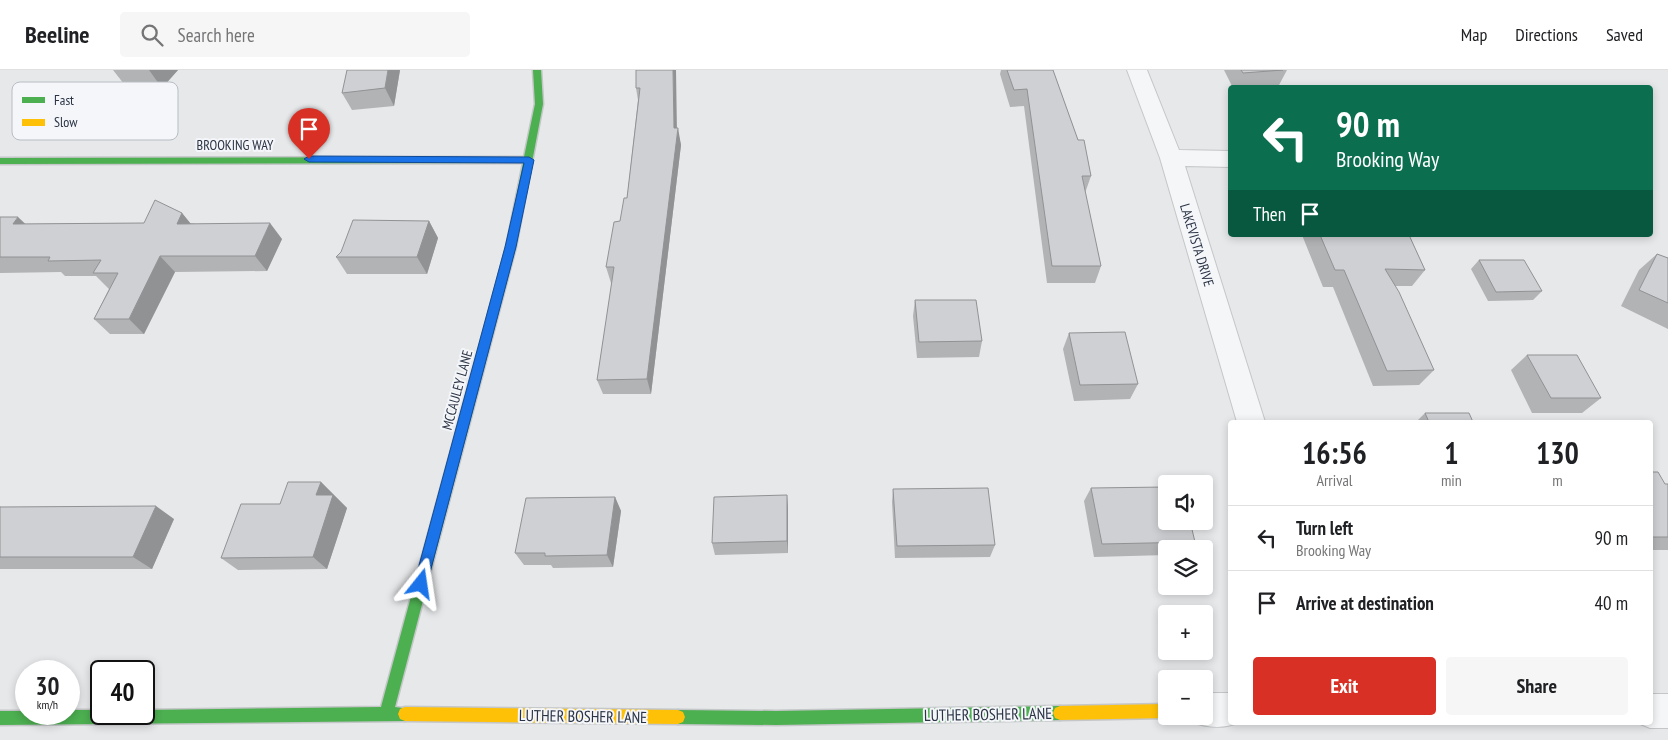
<!DOCTYPE html>
<html lang="en">
<head>
<meta charset="utf-8">
<style>
  :root { --surface:#fff; --page:#f6f6f6; --text:#202124; --muted:#757577; --line:#e0e0e0; --accent:#d93025 }
  body { margin:0; font-family:"PT Sans Narrow",sans-serif; background:var(--page); color:var(--text); height:100vh; display:flex; flex-direction:column; font-size:19px; white-space:nowrap }
  * { box-sizing:border-box; margin:0 }
  p { font-size:16px; color:var(--muted) }
  .icon { flex:none; width:28px; height:28px; fill:none; stroke:currentColor; stroke-width:2; stroke-linecap:round; stroke-linejoin:round }
  .map { position:relative; flex:1; overflow:hidden }
  .details { position:absolute; left:1228px; top:350px; width:425px; height:305px; display:flex; flex-direction:column; background:var(--surface); border-radius:5px; box-shadow:0 2px 8px #0003 }
  .details>* { flex:none }
  .guide { position:absolute; left:1228px; top:15px; width:425px; height:152px; border-radius:5px; box-shadow:0 2px 8px #0003; background:#0b6e4f; color:#fff; overflow:hidden }
  .fabs { position:absolute; left:1158px; top:405px; display:grid; gap:10px }
  .fabs a { display:grid; place-items:center; width:55px; height:55px; border-radius:5px; background:var(--surface); box-shadow:0 2px 8px #0003; font-size:25px }
  .speed { position:absolute; left:15px; top:590px; display:flex; gap:10px; font-size:25px; font-weight:700; text-align:center }
  .speed>* { display:grid; place-content:center; width:65px; height:65px; border-radius:50%; background:var(--surface); box-shadow:0 2px 8px #0003; line-height:1 }
  .speed small { font-size:12px; font-weight:400 }
  .speed .limit { border:2px solid #111; border-radius:8px; background:#fff; color:#111 }
  .pin { position:absolute; display:grid; place-items:center; width:42px; height:42px; color:#fff; margin:-51px -21px; border-radius:50% 50% 50% 0; rotate:-45deg; box-shadow:0 0 5px #0007 }
  .pin .icon { rotate:45deg }
  .me { position:absolute; width:55px; margin:-28px; rotate:15deg; stroke-linejoin:round; filter:drop-shadow(0 0 4px #0008) }
  .turn { display:flex; align-items:center; gap:18px; height:105px; padding:0 25px; font-size:22px }
  .turn .icon { width:65px; height:65px; stroke-width:2.5 }
  .turn b { display:block; font-size:35px; line-height:42px }
  .then { display:flex; align-items:center; height:48px; padding:0 25px; background:#0003; gap:10px; font-size:19px }
  .eta { display:flex; justify-content:space-evenly; align-items:center; height:85px; text-align:center }
  .eta b { font-size:30px; font-weight:700; line-height:35px }
  .primary-button { display:flex; gap:10px; margin-top:auto; padding:10px 25px }
  .primary-button a { flex:1; height:58px; border-radius:5px; background:var(--accent); color:#fff; font-size:20px; font-weight:700; line-height:58px; text-align:center }
  .primary-button a+a { background:var(--page); color:var(--text) }
  ul { padding:0; list-style:none }
  li { display:flex; align-items:center; gap:15px; height:65px; padding:0 25px; border-top:1px solid var(--line) }
  li div { flex:1 }
  li b { display:block; font-size:19px }
  li em { font-style:normal }
  header { display:flex; align-items:center; gap:30px; box-sizing:border-box; height:70px; padding:0 25px; background:var(--surface); border-bottom:1px solid var(--line) }
  header strong { font-size:24px }
  nav { display:flex; gap:28px; margin-inline-start:auto; font-size:18px }
  .search { width:350px; height:45px; background:var(--page); display:flex; align-items:center; gap:12px; box-sizing:border-box; padding:0 18px; border-radius:5px; color:var(--muted); font-size:19px }
  .map>svg:first-child { display:block }
</style>
</head>
<body>
<header>
<strong>Beeline</strong>
<div class="search"><svg class="icon" aria-label="search" viewBox="0 0 24 24"><circle cx="10" cy="10" r="6"/><path d="M15 15l6 6"/></svg>Search here</div>
<nav><a>Map</a><a>Directions</a><a>Saved</a></nav>
</header>
<div class="map">
<svg width="1668" height="670" viewBox="0 0 1668 670">
  <rect width="100%" height="100%" fill="#e6e8ea"/>
  <g fill="none" stroke-linecap="round" stroke-linejoin="round">
    <g stroke="#c4c6c8" stroke-width="2">
      <path id="street" d="M1127 0H1147L1179 80 1230 81V97L1185 96 1265 352H1237L1160 88Z
        M1204 623H1230V652H1240C1224 659 1208 658 1192 652L1190 646H1204Z
        M1650 624H1668V658H1650L1638 653 1650 652Z"/>
    </g>
    <g stroke="#c4c6c8" stroke-width="3">
      <path id="fast" d="M533 0H541L543 34 516 177 395 637 410 639 412 644 410 649 405 651 0 655V641H26V644H69V640H101V644H144V640L381 637 506 177 523 93 0 94V88L524 87 535 34Z
        M1060 636 1065 638 1067 643 1065 648 1060 650 776 655 678 654 673 652 671 647 673 642 678 640 776 641Z"/>
    </g>
    <g stroke="#c4c6c8" stroke-width="3">
      <path id="slow" d="M1166 634V646H1170L1166 648 1060 650 1055 648 1053 643 1055 638 1060 636Z
        M405 637 678 640 683 642 685 647 683 652 678 654 405 651 400 649 398 644 400 639Z"/>
    </g>
    <use href="#street" fill="#f5f6f7" fill-rule="evenodd"/>
    <use href="#fast" fill="#4caf50" fill-rule="evenodd"/>
    <use href="#slow" fill="#ffc107" fill-rule="evenodd"/>
  </g>
  <path fill="#b1b3b5" d="M113 0H178L162 18 124 14Z
    M400 0 394 36 352 40 342 23Z
    M636 0 677 58 681 75 651 324H603L597 310 612 213H611L606 197 627 128 638 30 636 18Z
    M1001 0H1053L1091 106 1085 123 1101 196 1095 213H1047L1024 36 1010 37 1000 4Z
    M1224 0H1287L1278 17 1233 18Z
    M182 143 190 153 282 169 267 201 175 202 144 264H110L94 249 109 219 96 206H65L61 202 0 203V147L25 154 144 153Z
    M429 151 438 168 427 204H347L336 187Z
    M1302 165H1409L1425 200 1412 216H1395L1434 300 1419 315 1373 316 1333 217H1323Z
    M1657 184 1668 188V259L1621 236 1639 200Z
    M1479 190 1542 221 1533 230 1488 231 1471 199Z
    M915 230 982 271 979 287 917 288 913 246Z
    M1069 263 1138 314 1130 329 1074 331 1063 279Z
    M1527 285 1601 328 1582 343H1532L1511 300Z
    M1425 343 1473 352H1416Z
    M1650 402 1665 414H1668V480H1650Z
    M321 412 347 438 327 499 238 500 221 488 280 434Z
    M1091 418 1195 472 1189 479H1166V485L1094 487 1084 431Z
    M893 419 995 475 990 487 895 488 892 432Z
    M787 425 788 439V483L715 485 712 473Z
    M615 427 621 441 613 497 553 498 551 495H524L515 483Z
    M0 436 1 437 174 449 152 499H0Z"/>
  <path fill="#909294" d="M149 0H178L162 18Z
    M388 0H400L394 36 385 18Z
    M673 0H676L677 65 678 58 681 75 651 324 647 309 674 58Z
    M182 143 195 159 177 154Z
    M18 147 35 163 13 154Z
    M429 151 438 168 427 204 417 187Z
    M270 153 282 169 267 201 255 186Z
    M160 186 175 202 144 264 129 249Z
    M321 412 347 438 327 499 313 487 316 425Z
    M787 425 788 439V483L787 471Z
    M615 427 621 441 613 497 607 485Z
    M156 436 174 449 152 499 133 487Z"/>
  <path fill="#ced0d3" stroke="#909294" d="M347 0H388L385 18 342 23Z
    M636 0H673L674 58H678L647 309 597 310 614 197H606L614 152 620 151 624 128H627L640 18H636Z
    M1007 0H1053L1078 70H1084L1091 106H1082L1101 196H1052L1027 19 1014 20Z
    M1241 0H1283L1243 3Z
    M155 130 182 143 177 154 270 153 255 186H160L129 249H94L118 203H93L101 190 48 191 50 187H0V147H18L13 154 144 153Z
    M353 150 429 151 417 187H336L341 182Z
    M1320 165H1409L1425 200 1385 199 1399 222 1434 300 1387 301 1344 200H1335Z
    M1657 184 1668 188V233L1639 220Z
    M1479 190H1524L1542 221 1496 222Z
    M915 230H976L982 271 919 272Z
    M1125 262 1138 314 1080 315 1069 263Z
    M1527 285H1577L1601 328H1551Z
    M1425 343H1469L1473 352H1429Z
    M1650 402H1658L1665 414H1668V467H1650Z
    M288 412H321L316 425H333L313 487 221 488 241 434H280Z
    M1166 417V451H1190L1195 472 1102 474 1091 418Z
    M988 418 995 475 897 476 893 419Z
    M787 425V471L712 473 714 427Z
    M615 427 607 485 545 486V483H515L526 428Z
    M156 436 133 487H0V437Z"/>
  <path fill="#1a73e8" stroke="#114b97" d="M309 86 529 87 534 90 516 177 427 514 425 518 421 520 416 518 414 514 505 177 524 93 309 92 304 89Z"/>
  <g text-anchor="middle" dominant-baseline="central" stroke-width="4" stroke-linejoin="round" paint-order="stroke">
    <g font-size="14" fill="#2b3445" stroke="#f4f6f9">
      <text x="235" y="75">BROOKING WAY</text>
      <text transform="translate(1197 175) rotate(73)">LAKEVISTA DRIVE</text>
      <text transform="translate(457 320) rotate(-75)">MCCAULEY LANE</text>
    </g>
    <g font-size="16" fill="#2b3445" stroke="#f4f6f9">
      <text transform="translate(988 644) rotate(-1)">LUTHER BOSHER LANE</text>
      <text transform="translate(583 646) rotate(1)">LUTHER BOSHER LANE</text>
    </g>
  </g>
  <rect x="12" y="12" width="166" height="58" rx="8" fill="#f4f6f9" stroke="#b8bcc3" stroke-width="1"/>
  <rect x="22" y="27" width="23" height="6" fill="#4caf50"/>
  <rect x="22" y="49" width="23" height="7" fill="#ffc107"/>
  <g font-size="14" fill="#2b3445">
    <text x="54" y="35">Fast</text>
    <text x="54" y="57">Slow</text>
  </g>
</svg>
<div class="fabs">
<a><svg class="icon" aria-label="sound" viewBox="0 0 24 24"><path d="M4 9h4l5-4v14l-5-4H4zM17 9q2 3 0 6"/></svg></a>
<a><svg class="icon" aria-label="layers" viewBox="0 0 24 24"><path d="M12 4l9 5-9 5-9-5zM3 14l9 5 9-5"/></svg></a>
<a>+</a>
<a>−</a>
</div>
<div class="speed"><div>30<small>km/h</small></div><div class="limit">40</div></div>
<div class="pin" style="left:309px;top:89px;background:#d93025"><svg class="icon" aria-label="arrive" viewBox="0 0 24 24"><path d="M6 21V4h12l-3 4 3 4H6"/></svg></div>
<svg class="me" style="left:421px;top:514px" viewBox="-20 -20 40 40"><path d="M0-17L14 15 0 8-14 15z" fill="#1a73e8" stroke="#fff" stroke-width="4"/></svg>
<div class="guide">
<div class="turn"><svg class="icon" aria-label="left" viewBox="0 0 24 24"><path d="M17 20v-9H6M10 6l-5 5 5 5"/></svg><div><b>90 m</b>Brooking Way</div></div>
<div class="then">Then<svg class="icon" aria-label="arrive" viewBox="0 0 24 24"><path d="M6 21V4h12l-3 4 3 4H6"/></svg></div>
</div>
<section class="details">
<div class="eta">
<div><b>16:56</b><p>Arrival</p></div>
<div><b>1</b><p>min</p></div>
<div><b>130</b><p>m</p></div>
</div>
<ul>
<li><svg class="icon" aria-label="left" viewBox="0 0 24 24"><path d="M17 20v-9H6M10 6l-5 5 5 5"/></svg><div><b>Turn left</b><p>Brooking Way</p></div><em>90 m</em></li>
<li><svg class="icon" aria-label="arrive" viewBox="0 0 24 24"><path d="M6 21V4h12l-3 4 3 4H6"/></svg><div><b>Arrive at destination</b></div><em>40 m</em></li>
</ul>
<div class="primary-button"><a>Exit</a><a>Share</a></div>
</section>
</div>
</body>
</html>
